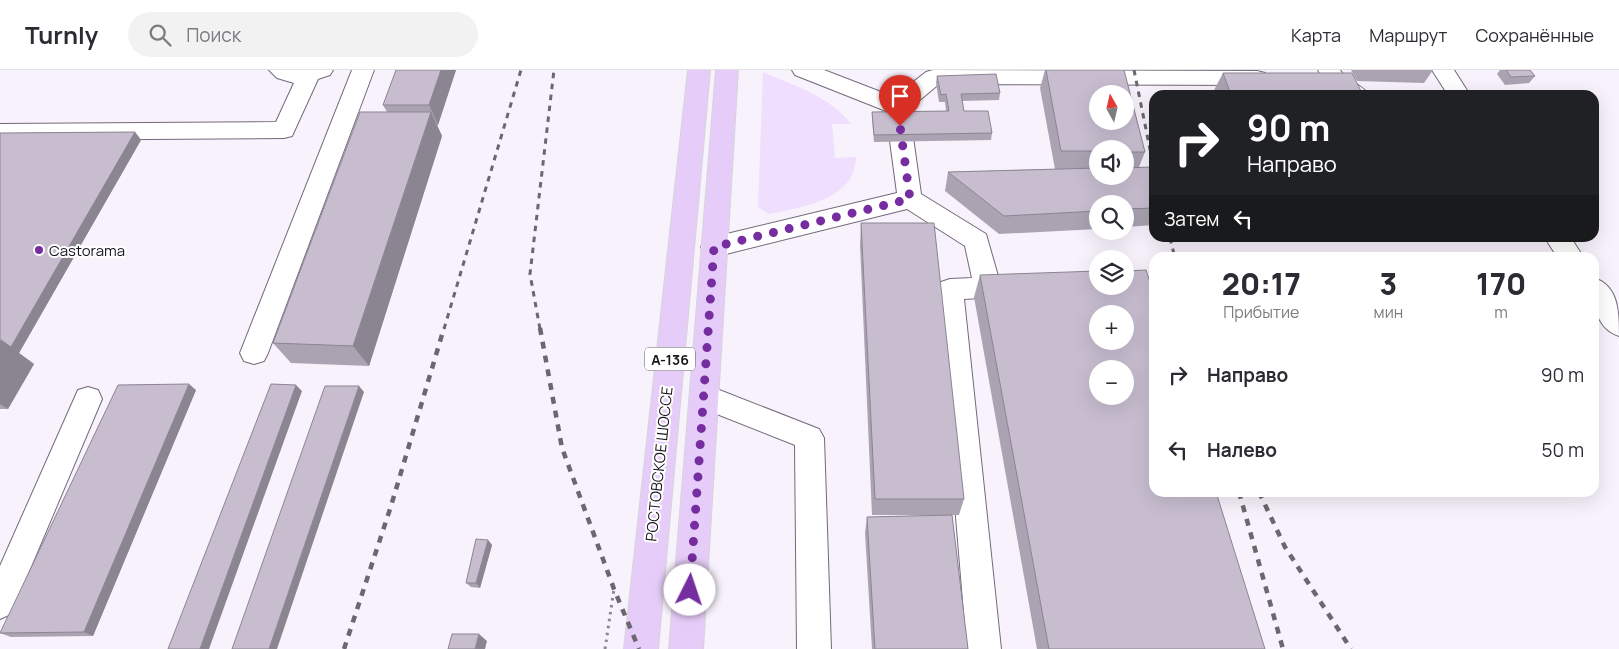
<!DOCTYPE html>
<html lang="ru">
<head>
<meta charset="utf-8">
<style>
  :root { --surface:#fff; --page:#f2f2f3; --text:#2b2b33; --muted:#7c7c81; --line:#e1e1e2 }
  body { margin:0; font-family:Manrope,sans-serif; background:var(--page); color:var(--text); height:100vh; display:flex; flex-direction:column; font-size:19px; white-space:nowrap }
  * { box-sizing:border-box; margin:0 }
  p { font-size:16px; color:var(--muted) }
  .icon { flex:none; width:28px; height:28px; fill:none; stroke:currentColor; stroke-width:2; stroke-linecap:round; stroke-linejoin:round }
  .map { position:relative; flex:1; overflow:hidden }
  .side { position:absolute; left:1149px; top:182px; width:450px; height:245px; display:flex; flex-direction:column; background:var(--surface); border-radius:15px; box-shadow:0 5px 20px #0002 }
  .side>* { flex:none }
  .guide { position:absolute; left:1149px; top:20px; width:450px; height:152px; border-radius:15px; box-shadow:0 5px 20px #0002; background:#202124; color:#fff; overflow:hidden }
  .needle { width:32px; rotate:352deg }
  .tools { position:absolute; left:1089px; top:15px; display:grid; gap:10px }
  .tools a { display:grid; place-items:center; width:45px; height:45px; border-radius:50%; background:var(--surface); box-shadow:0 5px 20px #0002; font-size:25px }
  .pin { position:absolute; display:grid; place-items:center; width:42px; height:42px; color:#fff; margin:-51px -21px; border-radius:50% 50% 50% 0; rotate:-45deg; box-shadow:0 0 5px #0007 }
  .pin .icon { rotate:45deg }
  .me { position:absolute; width:55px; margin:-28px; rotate:4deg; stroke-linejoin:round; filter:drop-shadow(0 0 4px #0008) }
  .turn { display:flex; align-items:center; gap:18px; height:105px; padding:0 15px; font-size:22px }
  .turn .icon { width:65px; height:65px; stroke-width:2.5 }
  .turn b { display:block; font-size:35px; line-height:42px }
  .then { display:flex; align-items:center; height:48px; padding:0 15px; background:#0003; gap:10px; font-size:19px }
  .eta { display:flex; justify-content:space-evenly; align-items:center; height:85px; text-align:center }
  .eta b { font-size:30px; font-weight:800; line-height:35px }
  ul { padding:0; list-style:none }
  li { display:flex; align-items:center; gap:15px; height:75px; padding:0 15px }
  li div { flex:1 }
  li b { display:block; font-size:19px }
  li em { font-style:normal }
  header { display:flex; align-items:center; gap:30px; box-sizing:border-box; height:70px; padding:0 25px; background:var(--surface); border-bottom:1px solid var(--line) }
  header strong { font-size:24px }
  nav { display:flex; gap:28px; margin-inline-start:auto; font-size:18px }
  .search { width:350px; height:45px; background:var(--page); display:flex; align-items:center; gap:12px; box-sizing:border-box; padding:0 18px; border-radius:28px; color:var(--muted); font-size:19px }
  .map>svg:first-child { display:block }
</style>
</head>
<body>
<header>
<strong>Turnly</strong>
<div class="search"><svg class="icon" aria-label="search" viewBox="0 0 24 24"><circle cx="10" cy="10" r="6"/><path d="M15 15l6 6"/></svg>Поиск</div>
<nav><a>Карта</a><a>Маршрут</a><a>Сохранённые</a></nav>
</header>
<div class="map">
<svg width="1619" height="579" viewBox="0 0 1619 579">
  <rect width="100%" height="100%" fill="#f8f2fd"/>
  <path fill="#f0defe" d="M763 2C793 15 831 27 851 54H832L835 88 856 87C855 130 803 137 769 144L758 137Z"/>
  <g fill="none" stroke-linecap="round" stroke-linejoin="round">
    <g stroke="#72697a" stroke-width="2">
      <path id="minor" d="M269 0H333L330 5 318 9 292 66 284 68 0 70V54L276 52 294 13 277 8Z
        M352 0H374L268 283 264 291 254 294 244 291 240 283Z
        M792 0H824L894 27 926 2 933 0 1257 1 1265 3 1268 8 1265 13 1257 15 939 14 909 39 921 124 986 164 998 206H1014L1023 209 1027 216 1023 223 1014 226 964 229 1001 579H967L937 219 941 212 950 209 972 208 965 176 907 139 714 187 705 184 701 177 705 170 714 167 897 123 886 41 795 5Z
        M1318 0H1340C1346 11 1362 14 1369 25 1343 25 1332 25 1318 0Z
        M1432 0H1454L1470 25H1448Z
        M1545 168H1571L1584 188H1558Z
        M1594 208C1619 216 1619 243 1619 266 1594 258 1593 230 1594 208Z
        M704 314 819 359 824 368 831 579H797L795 375 694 335 690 326 694 317Z
        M88 317 98 320 102 329 11 544 0 549V496L78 320Z"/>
    </g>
    <g stroke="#d5d5d6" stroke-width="2">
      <path id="major" d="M688 0H710L658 579H624Z
        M716 0H738L703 579H669Z"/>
    </g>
    <path stroke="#89858d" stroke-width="3" stroke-dasharray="2.5 4.5" stroke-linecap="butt" d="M605 579 614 519"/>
    <use href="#minor" fill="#fff" fill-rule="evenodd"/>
    <use href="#major" fill="#e6cdf9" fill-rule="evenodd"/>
    <path stroke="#6c676f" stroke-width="3" stroke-dasharray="5.5 5.5" stroke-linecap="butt" d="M1134 0 1154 99
      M1170 168 1175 188
      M444 259 521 0
      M540 259 530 204 554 0"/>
    <path stroke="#6c676f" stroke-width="4.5" stroke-dasharray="7 7" stroke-linecap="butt" d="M540 258 562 378 614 519 639 579
      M1239 422 1283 579
      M1259 422 1285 477 1351 579
      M344 579 391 436 444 258"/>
  </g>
  <path fill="#aba3b2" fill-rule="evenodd" d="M396 0H456L438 55H437L442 66 369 296 291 293 273 273 387 42 383 35Z
    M1045 0H1124L1145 82 1139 97 1154 103V155L1125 157V134H1098V159L999 164 945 121 948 102 1055 99 1040 18ZM1098 79H1125V106H1098Z
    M1351 0H1433L1424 13 1357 11Z
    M1500 0H1530L1535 6 1529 13 1505 15 1497 4Z
    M1223 3 1363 25H1214L1213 22Z
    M937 6 1000 23 999 30 962 31 964 41 992 63 991 70 874 72 872 49V42L946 41 945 32H939L936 13Z
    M135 62 141 70 19 283 34 294 8 339H0V63Z
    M861 153 964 429 959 445H952L968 579H872L865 463 867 447 941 445H872L860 175Z
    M980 205 1265 579H1037L974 227Z
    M196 320 93 566 11 567 0 563Z
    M488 470 492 475 480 518 471 517 466 513Z"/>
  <path fill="#8b8491" d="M441 0H456L438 55 429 35Z
    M431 42 442 66 369 296 353 276Z
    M135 62 141 70 19 283 34 294 8 339 0 334V272Z
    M189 314 196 320 93 566 84 562Z
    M296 315 302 321 209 579H200Z
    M359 316 364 322 277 579H269Z
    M488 470 492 475 480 518 476 513Z
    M479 564 487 571 485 579H475Z"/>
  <path fill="#c7bdcf" stroke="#8b8491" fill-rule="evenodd" d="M396 0H441L429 35H383Z
    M1046 0H1124L1145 82H1125V79H1098V81H1061ZM1098 24H1125V51H1098Z
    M1506 0H1530L1535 6 1511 7Z
    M1223 3H1352L1363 25H1231Z
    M996 4 1000 23 961 24 964 41H988L992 63 874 65 872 42 949 41 946 24 941 25 937 6Z
    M360 42H431L353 276 273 273Z
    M135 62 11 277 1 270H0V63Z
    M1151 97 1154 103V138L1125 139V134H1098V141L1004 146 948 102 1098 98V106H1125V98Z
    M861 153H934L964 429H875Z
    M1146 200 1154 224V422H1216L1265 579H1049L980 205 1098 201V216H1125V201ZM1098 244H1125V271H1098ZM1098 299H1125V326H1098Z
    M189 314 84 562 0 563 118 315Z
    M271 314 296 315 200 579H168Z
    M325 316H359L269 579H232Z
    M952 445 968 579H875L867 447Z
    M476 469 488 470 476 513H466Z
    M452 564H479L475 579H448Z"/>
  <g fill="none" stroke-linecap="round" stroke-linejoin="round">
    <path stroke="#762da0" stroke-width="9" stroke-dasharray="0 16.2" d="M690 520 714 177 910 129 900 56"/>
  </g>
  <circle fill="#762da0" stroke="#fff" stroke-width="2" cx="39" cy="180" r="5"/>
  <g text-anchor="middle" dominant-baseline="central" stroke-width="4" stroke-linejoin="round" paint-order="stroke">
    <rect fill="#fff" stroke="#5d5b5f" stroke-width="1" x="645" y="277.5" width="50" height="23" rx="4"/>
    <g font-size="14" font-weight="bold" fill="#18151b">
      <text x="670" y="289">А-136</text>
    </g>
    <g font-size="15" fill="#18151b" stroke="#fff" text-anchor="start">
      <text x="49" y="180">Castorama</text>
    </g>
    <g font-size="15" fill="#18151b" stroke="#fff">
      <text transform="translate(659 394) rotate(-84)">РОСТОВСКОЕ ШОССЕ</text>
    </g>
  </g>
</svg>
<div class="tools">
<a><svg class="needle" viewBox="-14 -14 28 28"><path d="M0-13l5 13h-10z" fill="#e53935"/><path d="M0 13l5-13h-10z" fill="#7c7c81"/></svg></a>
<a><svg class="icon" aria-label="sound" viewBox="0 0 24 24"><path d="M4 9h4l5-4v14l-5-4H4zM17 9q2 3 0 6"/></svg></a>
<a><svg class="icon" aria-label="search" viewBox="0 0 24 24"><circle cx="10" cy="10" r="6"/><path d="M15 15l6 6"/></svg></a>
<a><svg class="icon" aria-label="layers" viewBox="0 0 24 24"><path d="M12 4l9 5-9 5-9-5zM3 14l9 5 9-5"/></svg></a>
<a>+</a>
<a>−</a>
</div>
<div class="pin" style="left:900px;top:56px;background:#d93025"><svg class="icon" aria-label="arrive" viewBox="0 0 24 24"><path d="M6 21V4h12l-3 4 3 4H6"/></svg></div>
<svg class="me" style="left:690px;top:520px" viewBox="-20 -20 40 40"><circle r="19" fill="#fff"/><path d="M0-13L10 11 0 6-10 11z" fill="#762da0"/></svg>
<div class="guide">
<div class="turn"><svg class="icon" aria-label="right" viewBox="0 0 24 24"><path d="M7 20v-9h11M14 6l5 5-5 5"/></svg><div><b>90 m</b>Направо</div></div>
<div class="then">Затем<svg class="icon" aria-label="left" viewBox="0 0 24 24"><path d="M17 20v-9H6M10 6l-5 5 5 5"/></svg></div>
</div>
<section class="side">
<div class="eta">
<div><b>20:17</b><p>Прибытие</p></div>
<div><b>3</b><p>мин</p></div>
<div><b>170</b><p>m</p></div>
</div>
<ul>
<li><svg class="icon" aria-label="right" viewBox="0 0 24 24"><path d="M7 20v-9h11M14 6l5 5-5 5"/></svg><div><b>Направо</b></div><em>90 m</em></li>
<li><svg class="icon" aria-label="left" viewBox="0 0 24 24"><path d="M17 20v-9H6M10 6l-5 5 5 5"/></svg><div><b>Налево</b></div><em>50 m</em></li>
</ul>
</section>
</div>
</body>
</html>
